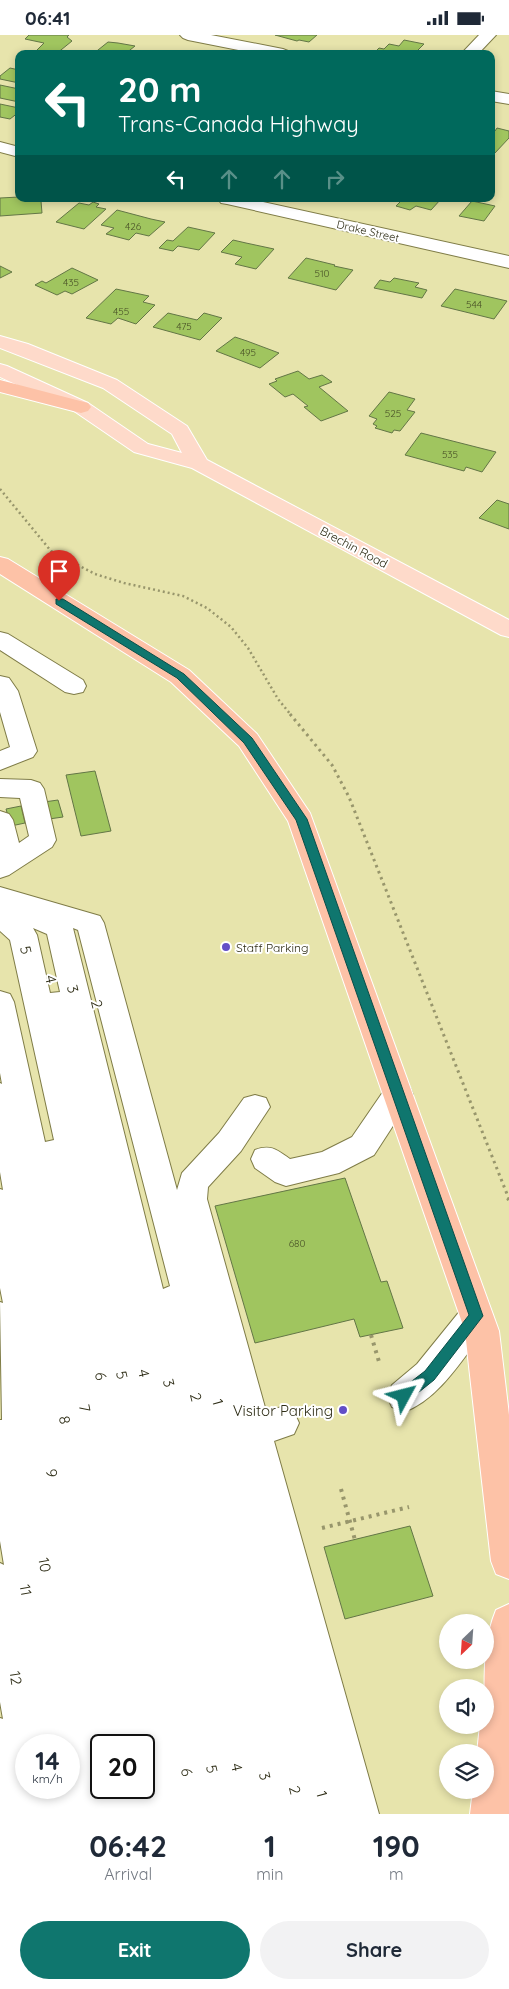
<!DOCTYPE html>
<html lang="en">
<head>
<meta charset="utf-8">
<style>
  :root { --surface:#fff; --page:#f2f2f3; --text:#1f2937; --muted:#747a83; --accent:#0f766e }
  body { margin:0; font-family:Quicksand,sans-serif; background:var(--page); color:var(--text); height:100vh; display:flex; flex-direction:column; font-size:19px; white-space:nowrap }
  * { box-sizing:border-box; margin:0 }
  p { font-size:16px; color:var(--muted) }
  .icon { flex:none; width:28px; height:28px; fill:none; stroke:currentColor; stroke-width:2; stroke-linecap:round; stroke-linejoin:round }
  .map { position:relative; height:1779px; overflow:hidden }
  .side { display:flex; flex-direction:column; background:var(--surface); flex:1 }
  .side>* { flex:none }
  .guide { position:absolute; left:15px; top:15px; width:480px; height:152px; border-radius:10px; box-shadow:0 2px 8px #0003; background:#00695c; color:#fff; overflow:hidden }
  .needle { width:32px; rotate:205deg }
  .controls { position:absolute; left:439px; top:1579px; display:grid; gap:10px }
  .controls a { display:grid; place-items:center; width:55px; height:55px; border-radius:50%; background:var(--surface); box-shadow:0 2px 8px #0003; font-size:25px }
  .speed { position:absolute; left:15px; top:1699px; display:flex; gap:10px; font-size:25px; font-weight:700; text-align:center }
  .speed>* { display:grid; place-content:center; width:65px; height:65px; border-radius:50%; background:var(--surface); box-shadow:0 2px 8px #0003; line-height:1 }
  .speed small { font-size:12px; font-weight:400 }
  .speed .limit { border:2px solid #111; border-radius:8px; background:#fff; color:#111 }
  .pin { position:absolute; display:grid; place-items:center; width:42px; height:42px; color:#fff; margin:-51px -21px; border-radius:50% 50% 50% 0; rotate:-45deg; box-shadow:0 0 5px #0007 }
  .pin .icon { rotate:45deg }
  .me { position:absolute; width:55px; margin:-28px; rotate:52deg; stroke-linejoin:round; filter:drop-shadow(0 0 4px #0008) }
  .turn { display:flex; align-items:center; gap:18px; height:105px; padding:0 20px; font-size:22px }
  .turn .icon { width:65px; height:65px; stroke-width:2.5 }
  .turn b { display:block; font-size:35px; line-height:42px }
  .lanes { display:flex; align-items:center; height:48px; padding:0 20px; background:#0003; justify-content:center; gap:25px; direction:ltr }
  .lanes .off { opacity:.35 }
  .eta { display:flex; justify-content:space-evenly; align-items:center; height:85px; text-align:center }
  .eta b { font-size:30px; font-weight:800; line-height:35px }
  .primary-button { display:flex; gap:10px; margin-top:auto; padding:10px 20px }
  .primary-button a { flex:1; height:58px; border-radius:30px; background:var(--accent); color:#fff; font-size:20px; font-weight:800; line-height:58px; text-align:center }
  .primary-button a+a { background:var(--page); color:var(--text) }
  .status { display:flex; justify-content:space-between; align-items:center; height:35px; padding:0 25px; background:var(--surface); direction:ltr }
  .status svg { height:14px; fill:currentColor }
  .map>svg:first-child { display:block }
</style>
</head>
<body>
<div class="status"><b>06:41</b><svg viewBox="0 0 49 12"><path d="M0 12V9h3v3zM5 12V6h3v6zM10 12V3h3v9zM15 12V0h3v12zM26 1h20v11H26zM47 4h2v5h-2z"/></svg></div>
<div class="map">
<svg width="509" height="1779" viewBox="0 0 509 1779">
  <rect width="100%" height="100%" fill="#e7e4ac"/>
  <path fill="#a0c55f" stroke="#637646" d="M29 0H69L67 2 72 6 56 19H33L44 8 25 4Z
    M275 0H317L309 7 299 5 297 6Z
    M404 5 424 9 414 19H373L379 13 384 14 389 9 399 11Z
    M108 7 118 8 135 11 125 19H93Z
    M10 33 19 35V48L0 44V41Z
    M0 50 19 54V67L0 63Z
    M0 69 19 73V77L10 84 0 82Z
    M497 93 509 96V103L494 119H491V95L495 96Z
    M19 162 25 166H41L42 178 0 181V163Z
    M403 164H441L431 175 416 171 410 175 396 171Z
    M472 166 495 171 484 186 459 181Z
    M93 167 99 169 96 172 106 174 84 194 56 187 79 168 89 170Z
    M117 175 151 184 165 187 149 201 136 198 129 205 106 199 114 193 101 190Z
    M188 192 215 198 199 215 178 211 173 216 159 213 167 205 173 206Z
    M233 205 246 208 274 214 256 234 235 229 242 222 221 217Z
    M306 223 335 230 334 231 353 235 336 255 288 243Z
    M0 231 12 237 0 243Z
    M72 233 98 245 72 259 65 256 57 260 35 250 42 246 46 248Z
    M394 243 419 248 415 252 427 255 422 263 374 253 380 245 390 247Z
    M116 254 149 261 143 267 155 270 136 289 118 283 111 289 86 283Z
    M455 254 507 266 494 284 441 271Z
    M168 278 197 285 204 278 222 283 200 305 153 292Z
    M235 302 247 306 279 318 260 333 216 316Z
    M298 336 309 344 322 340 332 347 319 352 348 376 321 386 304 372 308 371 293 359 285 362 269 349 277 346 275 344Z
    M389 357 415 364 407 375 415 377 400 396 394 395 392 398 375 393 377 391 373 389 377 384 369 381Z
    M421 398 480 413 496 417 482 437 466 432 464 436 405 420Z
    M497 465 509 469V494L479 483Z
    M95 736 111 796 81 801 66 740Z
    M58 765 63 782 49 784 44 767Z
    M21 771 25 788 11 791 6 774Z
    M345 1143 381 1247 387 1246 403 1293 360 1302 354 1284 255 1308 215 1171Z
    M410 1491 433 1561 345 1584 324 1512Z"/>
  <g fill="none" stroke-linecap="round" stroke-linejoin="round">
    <g stroke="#7f7c47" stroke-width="2">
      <path id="minor" d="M180 0H211L283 14 288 16 291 19H259L188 5 183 3Z
        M479 0H496L478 19H461Z
        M491 56 509 59V69L491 66Z
        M0 107 19 112V122L0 117Z
        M218 164H249L509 221V233L227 169 221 168Z
        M0 597 8 599 83 645 86 651 83 657 74 659 65 657 0 615Z
        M0 641 9 643 18 656 37 716 33 722 0 735V716L10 712 0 677Z
        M0 744 31 745 40 748 44 754 56 805 52 812 9 840 0 843V776L9 779 13 785 19 808 29 801 20 763 0 762Z
        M0 852 100 881 104 888 177 1155 182 1138 219 1098 244 1063 255 1060 266 1063 270 1072 241 1116 208 1152 207 1164 266 1376 282 1372 294 1377 299 1388 294 1399 274 1406 379 1779H0V1683L3 1684 0 1667V1528L4 1530 0 1506V1385H2L0 1267 3 1268 0 1253V1154L3 1155 0 1137V1048L2 1049 0 1038V956L10 959 14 967 45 1107 54 1105 10 905 0 896ZM33 893 47 899 60 957 50 958 37 900ZM73 893 78 895 170 1251 163 1254ZM26 1710H69V1752H26V1735L25 1736 24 1728 26 1729ZM101 1710H144V1752H101Z
        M398 1048 409 1051 413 1060 374 1120 339 1138 286 1151 275 1147 255 1133 251 1124 255 1115C271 1109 277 1115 290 1124L322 1117 352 1102 387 1051Z
        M476 1266 488 1271 492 1281 488 1291C464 1321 441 1363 404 1377L392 1372 387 1361 392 1350 417 1329 464 1271Z"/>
    </g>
    <g stroke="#fff" stroke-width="2">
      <path id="major" d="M0 301 28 309 117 345 187 391 207 425 509 585V602L501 600 192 433 134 417 74 376 0 342V329L7 331 88 368 148 409 182 418 172 399 103 353 0 313Z"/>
    </g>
    <g stroke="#fff" stroke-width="2">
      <path id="highway" d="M0 345 88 368 91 372 88 376 81 378 0 357Z
        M0 522 8 524 189 635 257 699 310 778 499 1296 509 1380V1544L496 1539 491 1526 465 1296 288 786 239 711 171 647 0 539Z
        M509 1569V1779H470L473 1755H485V1718H477L480 1690H485C485 1653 481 1611 496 1575Z"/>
    </g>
    <path stroke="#98966c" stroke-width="2.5" stroke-dasharray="2 3" stroke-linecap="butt" d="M0 454 51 516 95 539 124 548 183 561 207 573 231 592 248 613 278 664 291 680"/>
    <path stroke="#98966c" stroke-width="3" stroke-dasharray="2.5 4" stroke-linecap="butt" d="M290 679 332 730 349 762 509 1164"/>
    <path stroke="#98966c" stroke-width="4" stroke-dasharray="3 5" stroke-linecap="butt" d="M508 1163 509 1165
      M371 1300 380 1330
      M341 1454 355 1505
      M322 1493 409 1472"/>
    <use href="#minor" fill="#fff" fill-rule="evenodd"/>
    <use href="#major" fill="#fedaca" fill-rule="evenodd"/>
    <use href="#highway" fill="#fdc2a7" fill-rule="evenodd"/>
  </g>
  <path fill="#0f766e" stroke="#0a4d48" d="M56 564H63L184 639 252 703 307 784 483 1281 434 1345 409 1365 404 1367 399 1365 397 1361 399 1356 425 1336 469 1280 296 785 244 708 177 643 56 569Z"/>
  <g fill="#624ec7" stroke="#fff" stroke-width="2">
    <circle cx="226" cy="912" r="5"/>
    <circle cx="343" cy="1375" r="5"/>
  </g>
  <g text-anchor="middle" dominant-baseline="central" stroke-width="4" stroke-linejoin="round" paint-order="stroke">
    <g font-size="10" fill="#4a5328">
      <text x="133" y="191">426</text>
      <text x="322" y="238">510</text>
      <text x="71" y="247">435</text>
      <text x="474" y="269">544</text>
      <text x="121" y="276">455</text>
      <text x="184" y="291">475</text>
      <text x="248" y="317">495</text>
      <text x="393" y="378">525</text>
      <text x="450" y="419">535</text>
      <text x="297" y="1208">680</text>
    </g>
    <g font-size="11" fill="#2e2d16" stroke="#fff">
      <text transform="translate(368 196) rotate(13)">Drake Street</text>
    </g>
    <g font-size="12" fill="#2e2d16" stroke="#fff">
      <text transform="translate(354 512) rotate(28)">Brechin Road</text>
    </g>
    <g font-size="12" fill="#2e2d16" stroke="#fff" text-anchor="start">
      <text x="236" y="912">Staff Parking</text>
    </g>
    <g font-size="15" fill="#2e2d16" stroke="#fff">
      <text transform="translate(26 915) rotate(77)">5</text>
      <text transform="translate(51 944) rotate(77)">4</text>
      <text transform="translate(73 954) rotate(76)">3</text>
      <text transform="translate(97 969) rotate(76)">2</text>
      <text transform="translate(144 1338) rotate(77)">4</text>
      <text transform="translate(122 1340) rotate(77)">5</text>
      <text transform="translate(101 1341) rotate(78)">6</text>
      <text transform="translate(169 1348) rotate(76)">3</text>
      <text transform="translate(196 1362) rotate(76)">2</text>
      <text transform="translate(218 1367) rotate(75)">1</text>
      <text transform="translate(85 1373) rotate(78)">7</text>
      <text transform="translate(65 1385) rotate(79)">8</text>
      <text transform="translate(52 1438) rotate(79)">9</text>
      <text transform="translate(45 1530) rotate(80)">10</text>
      <text transform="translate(26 1555) rotate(80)">11</text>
      <text transform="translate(16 1643) rotate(81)">12</text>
      <text transform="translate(237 1732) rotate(77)">4</text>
      <text transform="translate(212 1734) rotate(77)">5</text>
      <text transform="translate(187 1737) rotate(78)">6</text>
      <text transform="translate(265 1741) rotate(76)">3</text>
      <text transform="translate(295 1755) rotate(76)">2</text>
      <text transform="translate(322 1759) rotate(75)">1</text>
    </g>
    <g font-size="15" fill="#2e2d16" stroke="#fff" text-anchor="end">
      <text x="333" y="1375">Visitor Parking</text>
    </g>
  </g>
</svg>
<div class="controls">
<a><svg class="needle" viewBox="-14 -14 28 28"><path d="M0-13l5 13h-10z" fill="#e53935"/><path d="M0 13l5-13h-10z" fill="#747a83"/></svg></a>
<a><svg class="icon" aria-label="sound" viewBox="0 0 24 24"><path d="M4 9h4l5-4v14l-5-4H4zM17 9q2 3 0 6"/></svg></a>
<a><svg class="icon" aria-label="layers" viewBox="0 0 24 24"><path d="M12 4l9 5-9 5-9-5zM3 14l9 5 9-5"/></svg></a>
</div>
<div class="speed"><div>14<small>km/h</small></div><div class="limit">20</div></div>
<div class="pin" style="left:59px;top:566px;background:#d93025"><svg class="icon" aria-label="arrive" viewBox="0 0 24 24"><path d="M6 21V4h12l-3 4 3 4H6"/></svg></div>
<svg class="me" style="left:404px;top:1361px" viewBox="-20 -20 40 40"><path d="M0-17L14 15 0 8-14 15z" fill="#0f766e" stroke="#fff" stroke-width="4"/></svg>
<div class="guide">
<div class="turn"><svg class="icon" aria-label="left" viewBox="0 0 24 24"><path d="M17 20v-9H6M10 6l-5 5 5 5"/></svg><div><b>20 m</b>Trans-Canada Highway</div></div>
<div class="lanes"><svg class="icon" aria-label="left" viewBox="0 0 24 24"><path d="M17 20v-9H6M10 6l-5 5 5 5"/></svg><svg class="icon off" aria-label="ahead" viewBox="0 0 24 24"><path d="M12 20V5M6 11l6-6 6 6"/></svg><svg class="icon off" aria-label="ahead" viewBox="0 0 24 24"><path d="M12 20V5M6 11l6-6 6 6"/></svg><svg class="icon off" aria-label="right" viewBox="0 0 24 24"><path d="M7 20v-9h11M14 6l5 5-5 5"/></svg></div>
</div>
</div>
<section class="side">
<div class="eta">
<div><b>06:42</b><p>Arrival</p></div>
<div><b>1</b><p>min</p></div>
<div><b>190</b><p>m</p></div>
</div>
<div class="primary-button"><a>Exit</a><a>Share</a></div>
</section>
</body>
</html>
